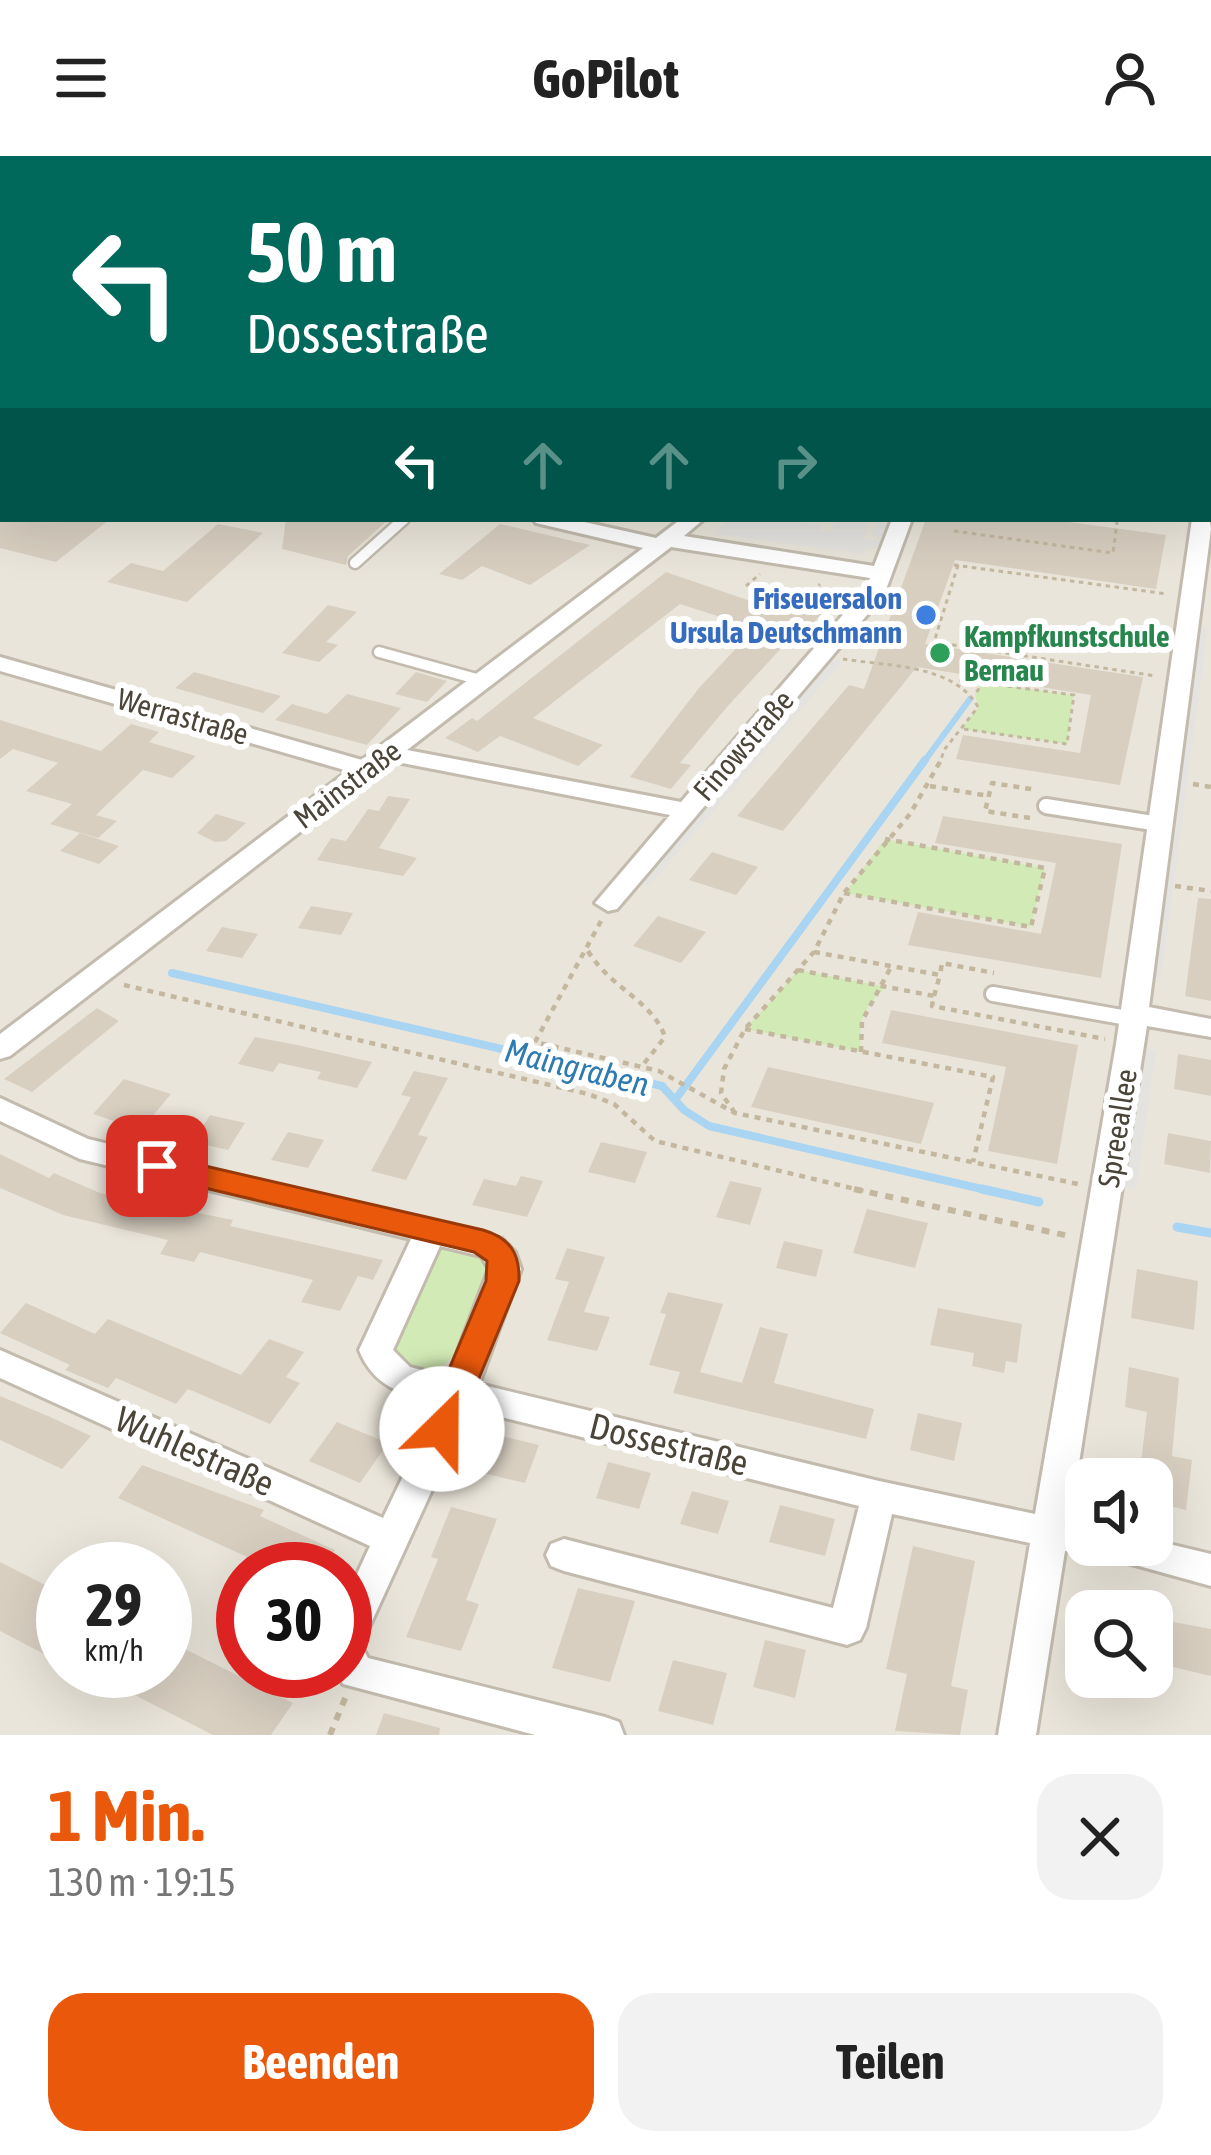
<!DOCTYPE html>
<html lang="de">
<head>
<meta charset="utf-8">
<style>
  :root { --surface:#fff; --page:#f2f2f2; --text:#222; --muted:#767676; --accent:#ea580c }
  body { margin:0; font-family:"Asap Condensed",sans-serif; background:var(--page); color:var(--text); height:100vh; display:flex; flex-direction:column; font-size:45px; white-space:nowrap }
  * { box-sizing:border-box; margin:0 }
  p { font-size:39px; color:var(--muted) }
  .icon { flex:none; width:66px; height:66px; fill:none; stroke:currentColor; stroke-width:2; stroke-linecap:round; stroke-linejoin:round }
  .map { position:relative; height:1579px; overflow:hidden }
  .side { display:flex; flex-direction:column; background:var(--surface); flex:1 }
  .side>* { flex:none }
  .hud { position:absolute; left:0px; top:0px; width:1212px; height:366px; box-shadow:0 12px 48px #0002; background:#00695c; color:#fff; overflow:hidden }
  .tools { position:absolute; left:1065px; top:1302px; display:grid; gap:24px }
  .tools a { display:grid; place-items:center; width:108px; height:108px; border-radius:24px; background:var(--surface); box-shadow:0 12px 48px #0002; font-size:60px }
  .speed { position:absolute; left:36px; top:1386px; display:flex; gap:24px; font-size:60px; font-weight:700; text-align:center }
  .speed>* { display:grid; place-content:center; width:156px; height:156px; border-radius:50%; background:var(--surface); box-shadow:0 12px 48px #0002; line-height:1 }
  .speed small { font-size:30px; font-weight:400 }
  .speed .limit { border:18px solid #d22; background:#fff; color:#111 }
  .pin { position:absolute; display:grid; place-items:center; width:102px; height:102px; color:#fff; margin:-51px; border-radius:24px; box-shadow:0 6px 18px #0006 }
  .me { position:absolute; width:132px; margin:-66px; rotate:23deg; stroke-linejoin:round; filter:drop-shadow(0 0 9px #0008) }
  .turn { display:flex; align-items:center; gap:42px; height:252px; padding:0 48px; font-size:54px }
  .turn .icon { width:156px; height:156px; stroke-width:2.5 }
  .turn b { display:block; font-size:84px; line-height:102px }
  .lanes { display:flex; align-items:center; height:114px; padding:0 48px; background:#0003; justify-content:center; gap:60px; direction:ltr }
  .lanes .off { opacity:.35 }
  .round { display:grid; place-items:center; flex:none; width:126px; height:126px; border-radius:36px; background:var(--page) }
  .headline { display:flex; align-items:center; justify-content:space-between; height:204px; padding:0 48px }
  h1 { font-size:72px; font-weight:700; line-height:90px; color:var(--accent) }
  .cta { display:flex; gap:24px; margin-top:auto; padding:24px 48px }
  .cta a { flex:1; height:138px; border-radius:36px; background:var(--accent); color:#fff; font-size:48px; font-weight:700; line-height:138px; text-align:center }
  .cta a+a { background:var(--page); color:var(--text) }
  header { display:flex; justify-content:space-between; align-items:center; height:156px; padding:0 48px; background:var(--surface); font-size:54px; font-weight:700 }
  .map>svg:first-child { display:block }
</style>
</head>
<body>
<header><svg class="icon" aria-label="menu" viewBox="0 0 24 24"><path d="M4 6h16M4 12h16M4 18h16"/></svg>GoPilot<svg class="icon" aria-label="person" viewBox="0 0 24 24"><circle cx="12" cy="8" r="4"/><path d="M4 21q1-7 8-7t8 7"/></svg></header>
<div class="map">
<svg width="1211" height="1579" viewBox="0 0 1211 1579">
  <rect width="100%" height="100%" fill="#f6f3ec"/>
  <path fill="#eae5da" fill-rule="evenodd" d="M0 0 66 3H3V363H1209L1211 234V1579H0ZM1086 1323H1152V1389H1086ZM63 1413H165V1515H63ZM243 1413H345V1515H243ZM1086 1455H1152V1521H1086Z"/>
  <path fill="#d2eab5" d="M356 0H1109L1131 3H373Z
    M983 527 1073 539 1067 588 961 573 978 552 975 538Z
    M885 683 1045 712 1031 771 845 737Z
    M799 814 886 831C862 853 858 864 861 896L745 873Z
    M444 1092C459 1093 478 1095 485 1110 499 1136 450 1238 409 1214 403 1210 396 1198 390 1193L425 1105Z"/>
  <path fill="#e5e3e0" d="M726 363H779L822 369 820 375 830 376 835 365 821 363H870L863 383 876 385 882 383 871 380 877 363H891L880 393 867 391 864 398 716 378Z
    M1193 468 1208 471 1161 823 1145 819Z
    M827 503 842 506 649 730 635 724Z
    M1134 891 1156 895 1136 1034 1114 1029Z"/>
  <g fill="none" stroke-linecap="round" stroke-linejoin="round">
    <path stroke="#a9d4f2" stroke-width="6" d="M923 607 970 543"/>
    <path stroke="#a9d4f2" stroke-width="8" d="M172 817 662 930 684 954 709 970 995 1036
      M675 944 925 604"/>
    <path stroke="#a9d4f2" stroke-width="9" d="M982 1033 1039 1046
      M1177 1071 1211 1077"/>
  </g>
  <path fill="#d8cfc1" d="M0 363H110L56 406 0 392Z
    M286 363H389L348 400 346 409 282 393Z
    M926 363H1046L1166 379 1156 433 955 404 925 488 1143 521 1120 629 956 603 963 579 1080 597 1091 539 917 511 783 675 737 660 849 529 864 533Z
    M218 368 263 377 187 446 107 426 131 407 163 415Z
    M500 368 590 389 530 429 482 410 462 424 439 418Z
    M666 416 776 454 783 447 822 457 806 476 798 474 727 551 680 607 691 609 671 633 630 621 699 532 755 472 680 448 533 562 603 589 578 610 500 580 478 596 445 582 472 562 477 565Z
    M328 449 357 456 326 486 338 489 319 506 282 497Z
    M194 516 281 540 263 557 175 532Z
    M416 516 447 525 427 546 395 538Z
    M347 538 401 552 367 589 275 564 292 548 327 558Z
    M0 564 101 595 131 568 159 576 149 586 196 600 172 622 143 614 96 659 117 665 98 682 50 668 72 648 26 635 58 607 13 593 0 603Z
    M388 640 410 643 379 692 417 702 403 720 317 704 331 682 346 685 368 653 379 655Z
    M216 658 246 667 226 685 215 686 197 677Z
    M943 660 1122 688 1101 822 908 789 918 756 1041 778 1056 707 935 687Z
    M80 677 119 690 99 708 60 695Z
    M712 696 758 711 736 739 689 724Z
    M1198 742 1211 743V845L1185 840Z
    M311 750 353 757 341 779 298 772Z
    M658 760 706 776 681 807 633 790Z
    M222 771 258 778 242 802 206 795Z
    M97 852 119 865 32 936 4 923Z
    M891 854 1078 889 1057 1008 988 995 1006 911 882 887Z
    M255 881 297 889 372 906 357 932 317 923 321 916 279 907 273 916 238 908Z
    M1178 898 1211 904V940L1174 933Z
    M768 911 934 947 921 988 751 951Z
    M414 915 448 922 418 979 428 981 406 1024 371 1015 411 941 401 939Z
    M124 923 171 938 141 974 93 958Z
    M210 959 245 967 228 994 193 986Z
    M288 976 324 984 308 1012 271 1004Z
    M1168 977 1211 985 1210 1017 1164 1008Z
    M601 986 647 996 635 1027 588 1016Z
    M0 998 49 1022 54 1017 100 1037 233 1064 230 1070 383 1104 373 1124 358 1120 340 1155 301 1146 313 1124 200 1096 194 1106 160 1098 168 1084 63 1059 0 1032Z
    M521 1020 543 1025 527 1061 472 1049 484 1023 516 1030Z
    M730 1025 762 1032 750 1069 716 1061Z
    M867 1053 928 1067 915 1112 853 1097Z
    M784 1085 823 1094 816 1121 776 1112Z
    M567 1092 605 1101 584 1156 610 1161 597 1195 547 1184 569 1126 555 1123Z
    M1137 1113 1198 1125 1194 1174 1131 1162Z
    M668 1136 723 1148 700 1216 742 1227 760 1171 788 1178 774 1227 874 1253 866 1283 673 1237 680 1216 649 1209 666 1158 660 1157Z
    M26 1147 95 1178 108 1163 241 1219 269 1183 304 1196 286 1221 300 1227 270 1268 188 1233 176 1248 116 1222 108 1232 65 1214 70 1209 0 1177Z
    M938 1152 1022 1168 1017 1207 1006 1205 1004 1217 972 1210 974 1197 930 1189Z
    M1129 1211 1179 1222 1172 1300 1192 1304 1186 1354 1152 1346V1323H1139L1147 1256 1125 1251Z
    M0 1240 48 1260 91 1280 62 1313 0 1284Z
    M918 1257 962 1267 954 1305 910 1294Z
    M337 1266 388 1287 360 1327 309 1305Z
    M482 1275 539 1289 525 1327 466 1313Z
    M608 1306 651 1317 639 1353 596 1342Z
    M142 1309 264 1354 260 1360 335 1394 322 1413H253L258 1406 118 1342Z
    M692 1335 729 1345 718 1378 680 1368Z
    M780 1349 835 1363 825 1400 769 1386Z
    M451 1351 497 1363 466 1444 479 1448 461 1495 406 1481 438 1403 431 1401Z
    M913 1390 975 1405 951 1530 968 1534 960 1579 895 1575 907 1518 886 1513Z
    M0 1406 63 1438V1508L0 1475Z
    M578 1432 635 1445 610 1526 552 1512Z
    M1152 1462 1211 1473V1520L1152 1506Z
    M165 1483 293 1547 271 1579H213L115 1529 125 1515H165Z
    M765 1484 806 1494 795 1542 753 1531Z
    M673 1504 727 1517 713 1569 658 1555Z
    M384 1557 440 1572 439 1579H376Z"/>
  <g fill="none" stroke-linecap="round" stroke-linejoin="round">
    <g stroke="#c2bbae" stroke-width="15">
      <path id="service-far1" d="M355 407 404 363
        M379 496 484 525"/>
    </g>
    <g stroke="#c2bbae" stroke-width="20">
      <path id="service" d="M1046 650 1159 668
        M993 838 1133 863"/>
    </g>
    <g stroke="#c2bbae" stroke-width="6">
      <path id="minor" d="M261 0H283L258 3Z
        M0 68H3V78H0Z
        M1211 83V93L1209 94V84Z
        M3 115V126L0 127V116Z
        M0 231 3 232V244L0 243Z
        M1211 300V324L1209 325V301Z
        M1209 359 1211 373 1149 851 1211 863V881L1147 870 1070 1365 1086 1369V1389H1152V1384L1211 1398V1430L1092 1397 1065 1395 1036 1579H998L1030 1387 892 1358 866 1472 860 1484 847 1489 564 1415 551 1410 546 1399 551 1388 564 1383 833 1452 859 1350 469 1253 361 1489 368 1502 605 1561 619 1566 624 1579H535L343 1528 335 1515H345V1444L370 1390 0 1222V1194L383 1362 438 1247C402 1239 373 1230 359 1194L411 1083 80 1003 0 965V942L88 983 502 1083 515 1096 521 1113 479 1228 879 1325 1035 1358 1116 888 1192 363H1209ZM440 1090 481 1100 489 1113 448 1221 410 1211 393 1194Z
        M533 363H571L656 382 681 363H704L684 380 874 410 892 363H912L884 439 617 753 608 755 595 747 670 659 392 605 10 900 0 903V878L348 615 0 515V501L362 604 643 392 536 367ZM671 391 870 422 866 432 681 646 407 594Z"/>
    </g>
    <g stroke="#c2bbae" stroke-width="6">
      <path id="tertiary" d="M74 0H109L111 3H76Z
        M1209 219H1211V234H1209Z"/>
    </g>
    <path stroke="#c4b79f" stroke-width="3" stroke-dasharray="4.5 4.5" stroke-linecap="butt" d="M372 0 390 3
      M711 0 740 3
      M396 3 400 0
      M536 3 540 0
      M954 375 1113 397 1117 366
      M954 409 1167 438
      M958 409 934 486 1156 520
      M746 430 760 418
      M807 443 820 428
      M843 503C886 510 954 508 978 551L944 594 940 607
      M959 524 983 527
      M964 573 1067 588 1074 539 983 527 975 538"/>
    <path stroke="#c4b79f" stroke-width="4.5" stroke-dasharray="6 6" stroke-linecap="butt" d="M1193 628 1211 631
      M930 630 989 640
      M1030 662 985 655 992 627 1037 634
      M1175 730 1211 735
      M844 737 1031 771 1045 712 885 683
      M601 765 535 886 659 915 735 957 1078 1028
      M588 795C610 832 653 845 665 881L642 910
      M814 796 940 819 942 807 994 817
      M798 814 934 840 932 850 1105 883
      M124 829 588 938 614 948 655 985 868 1036
      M934 840 940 819
      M745 873 993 921 973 1006
      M861 896 862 865 891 811
      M735 957 721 937 724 913 745 873 814 796 844 737 910 658 941 604"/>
    <path stroke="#c4b79f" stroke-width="6" stroke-dasharray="8 8" stroke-linecap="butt" d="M854 1033 1069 1080
      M330 1579 346 1540"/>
    <use href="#service-far1" stroke="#fff" stroke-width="10"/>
    <use href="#service" stroke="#fff" stroke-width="14"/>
    <use href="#minor" fill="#fff" fill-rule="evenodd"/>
    <use href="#tertiary" fill="#fff" fill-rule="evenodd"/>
  </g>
  <path fill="#ea580c" stroke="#983908" stroke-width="3" d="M157 999 483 1074C510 1082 520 1097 519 1125L454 1283 442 1287 429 1283 424 1273 486 1125 487 1105 474 1096 146 1018 142 1010 146 1002Z"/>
  <circle fill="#3f7fe0" stroke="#fff" stroke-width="4.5" cx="926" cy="459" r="12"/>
  <circle fill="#2e9e5b" stroke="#fff" stroke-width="4.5" cx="940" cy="497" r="12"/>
  <g text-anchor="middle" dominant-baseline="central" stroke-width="12" stroke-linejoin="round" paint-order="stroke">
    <g font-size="30" font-weight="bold" fill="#366cbe" stroke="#fff" text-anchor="end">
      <text x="902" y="442">Friseuersalon<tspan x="902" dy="34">Ursula Deutschmann</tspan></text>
    </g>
    <g font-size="30" font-weight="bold" fill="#27864d" stroke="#fff" text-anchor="start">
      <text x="964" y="480">Kampfkunstschule<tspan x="964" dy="34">Bernau</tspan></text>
    </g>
    <g font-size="30" fill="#4b4439" stroke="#fff">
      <text transform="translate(183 560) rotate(16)">Werrastraße</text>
      <text transform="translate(743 589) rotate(-49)">Finowstraße</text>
      <text transform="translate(347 628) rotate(-37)">Mainstraße</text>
      <text transform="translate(1117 972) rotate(-81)">Spreeallee</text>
    </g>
    <g font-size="33" font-style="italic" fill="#2e7ab2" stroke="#fff">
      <text transform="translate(577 911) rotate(14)">Maingraben</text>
    </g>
    <g font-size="36" fill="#4b4439" stroke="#fff">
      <text transform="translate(669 1288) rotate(14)">Dossestraße</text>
      <text transform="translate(195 1295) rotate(24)">Wuhlestraße</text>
    </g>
  </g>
</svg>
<div class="tools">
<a><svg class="icon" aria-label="sound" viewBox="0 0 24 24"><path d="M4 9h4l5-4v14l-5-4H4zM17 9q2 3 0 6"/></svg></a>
<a><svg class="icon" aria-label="search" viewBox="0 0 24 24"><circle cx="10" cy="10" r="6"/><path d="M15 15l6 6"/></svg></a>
</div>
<div class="speed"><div>29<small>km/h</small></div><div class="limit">30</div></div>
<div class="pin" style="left:157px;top:1010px;background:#d93025"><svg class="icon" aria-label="arrive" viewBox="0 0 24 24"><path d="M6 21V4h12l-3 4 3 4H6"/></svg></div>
<svg class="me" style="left:442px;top:1273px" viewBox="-20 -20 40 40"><circle r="19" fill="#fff"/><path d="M0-13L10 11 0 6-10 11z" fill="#ea580c"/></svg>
<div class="hud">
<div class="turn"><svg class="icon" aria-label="left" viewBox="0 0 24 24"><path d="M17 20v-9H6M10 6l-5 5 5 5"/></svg><div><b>50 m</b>Dossestraße</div></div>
<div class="lanes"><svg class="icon" aria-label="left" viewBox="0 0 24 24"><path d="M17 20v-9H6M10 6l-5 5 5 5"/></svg><svg class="icon off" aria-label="ahead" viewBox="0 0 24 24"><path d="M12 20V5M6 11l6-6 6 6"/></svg><svg class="icon off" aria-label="ahead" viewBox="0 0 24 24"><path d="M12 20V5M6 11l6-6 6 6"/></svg><svg class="icon off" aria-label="right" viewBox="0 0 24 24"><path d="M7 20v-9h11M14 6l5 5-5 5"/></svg></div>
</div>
</div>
<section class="side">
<div class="headline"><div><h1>1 Min.</h1><p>130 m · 19:15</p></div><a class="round"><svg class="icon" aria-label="close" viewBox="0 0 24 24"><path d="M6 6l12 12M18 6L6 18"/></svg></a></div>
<div class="cta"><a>Beenden</a><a>Teilen</a></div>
</section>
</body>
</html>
